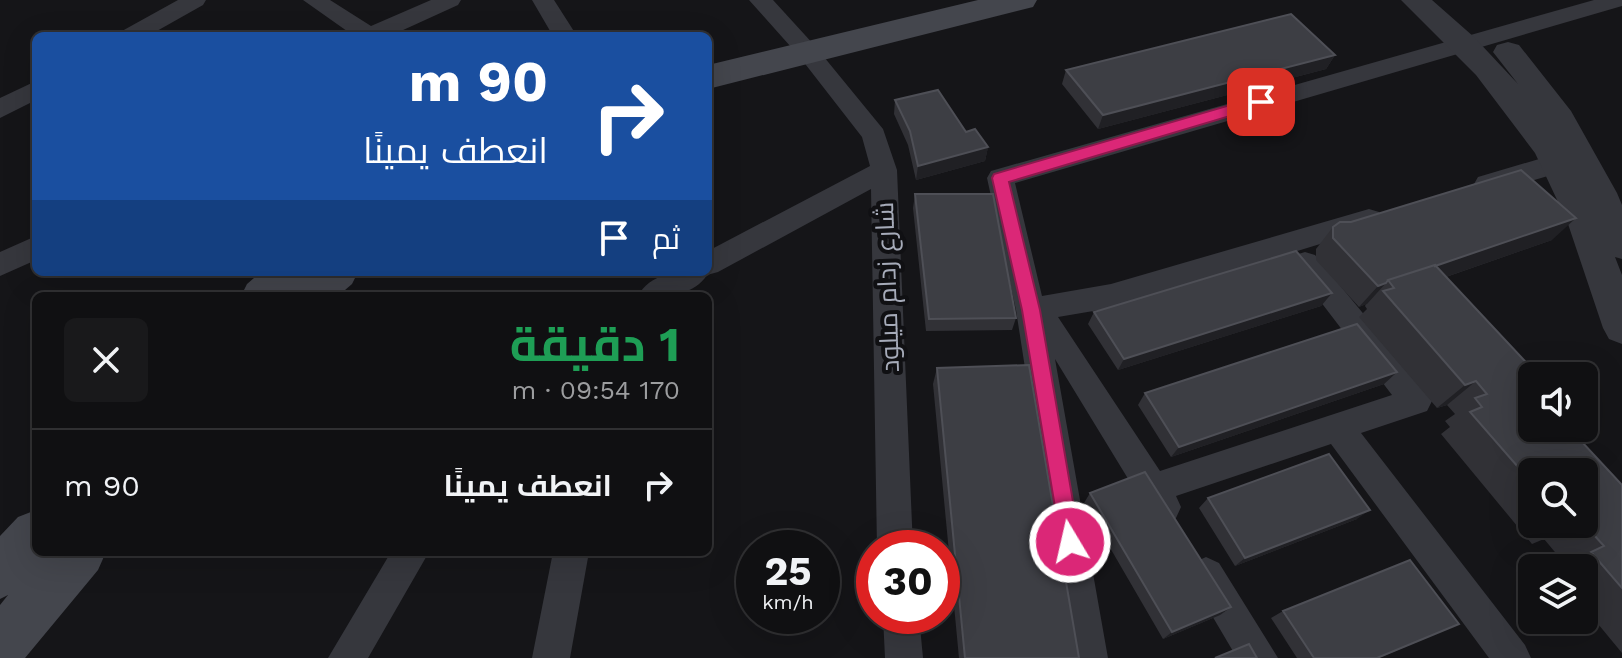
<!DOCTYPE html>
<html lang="ar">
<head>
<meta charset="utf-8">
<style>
  :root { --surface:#101012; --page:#19191b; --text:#f1f3f6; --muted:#9c9d9f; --line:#303032 }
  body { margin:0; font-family:"Work Sans",Cairo,sans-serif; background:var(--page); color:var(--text); direction:rtl; height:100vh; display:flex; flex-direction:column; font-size:30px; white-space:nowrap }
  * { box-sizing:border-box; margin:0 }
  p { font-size:26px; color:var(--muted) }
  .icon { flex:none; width:44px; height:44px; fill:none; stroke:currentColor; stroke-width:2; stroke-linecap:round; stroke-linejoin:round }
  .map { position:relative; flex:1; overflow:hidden; direction:ltr }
  .side { position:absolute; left:32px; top:292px; width:680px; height:264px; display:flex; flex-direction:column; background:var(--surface); border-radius:12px; box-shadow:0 8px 32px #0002,0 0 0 2px var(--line); direction:rtl }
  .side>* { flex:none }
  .top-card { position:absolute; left:32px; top:32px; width:680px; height:244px; border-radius:12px; box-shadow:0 8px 32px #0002,0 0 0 2px var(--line); direction:rtl; background:#1a4fa0; color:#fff; overflow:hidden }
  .tools { position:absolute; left:1518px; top:362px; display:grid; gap:16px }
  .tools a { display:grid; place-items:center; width:80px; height:80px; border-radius:12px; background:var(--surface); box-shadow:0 8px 32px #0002,0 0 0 2px var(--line); font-size:40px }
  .speed { position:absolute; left:736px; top:530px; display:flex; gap:16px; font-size:40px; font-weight:700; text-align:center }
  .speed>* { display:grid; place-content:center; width:104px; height:104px; border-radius:50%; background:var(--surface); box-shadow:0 8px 32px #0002,0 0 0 2px var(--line); line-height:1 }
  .speed small { font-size:20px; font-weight:400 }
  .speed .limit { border:12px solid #d22; background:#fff; color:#111 }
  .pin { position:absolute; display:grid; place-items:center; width:68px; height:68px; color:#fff; margin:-34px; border-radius:16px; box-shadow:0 4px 12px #0006 }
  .me { position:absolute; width:88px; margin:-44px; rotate:351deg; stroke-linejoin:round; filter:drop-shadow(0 0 6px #0008) }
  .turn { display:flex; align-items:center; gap:28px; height:168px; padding:0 32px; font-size:36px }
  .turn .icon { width:104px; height:104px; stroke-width:2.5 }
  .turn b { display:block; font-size:56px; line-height:68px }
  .then { display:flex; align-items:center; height:76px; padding:0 32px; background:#0003; gap:16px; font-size:30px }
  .round { display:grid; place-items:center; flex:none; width:84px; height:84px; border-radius:12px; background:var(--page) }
  .summary { display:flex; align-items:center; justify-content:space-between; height:136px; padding:0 32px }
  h1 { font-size:48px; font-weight:700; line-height:60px; color:#1e9e55 }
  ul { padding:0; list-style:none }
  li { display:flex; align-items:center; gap:24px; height:112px; padding:0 32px; border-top:2px solid var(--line) }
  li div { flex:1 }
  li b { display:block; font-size:30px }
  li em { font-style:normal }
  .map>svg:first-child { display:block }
</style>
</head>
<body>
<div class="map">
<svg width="1622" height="658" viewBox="0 0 1622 658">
  <rect width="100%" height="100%" fill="#151518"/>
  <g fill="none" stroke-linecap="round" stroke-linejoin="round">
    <path fill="#36373d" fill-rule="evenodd" d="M178 0H206L203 5 148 36H118L122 31Z
      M303 0H330L371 26 431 0H461L458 5 390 36H354Z
      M532 0H554L577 36H553Z
      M749 0H773L815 46 883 129 897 170 913 548H877L871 189 718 272 707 275C692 298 663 296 638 296 652 270 683 272 708 272V251L870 166 862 137 799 56Z
      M1594 0H1622V6L1015 183 1042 296 1111 284 1369 209 1379 212 1383 219 1379 226 1111 308 1058 317 1160 471 1392 395 1291 263 1295 255 1305 252 1315 255 1427 391 1432 401 1427 411 1361 433 1525 645 1531 658H1489L1331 444 1176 496 1181 507 1176 518 1164 523 1152 518 1055 359 1108 658H1070L1016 310 987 178 991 171Z
      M36 81V100L0 118V98Z
      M1556 154 1565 157 1569 164 1565 171 1487 194 1478 191 1474 184 1478 177Z
      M36 236V260L0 276V252Z
      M391 552H429L368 658H328Z
      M553 552H589L570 658H532Z
      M1206 557 1219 563 1278 658H1237L1188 575 1193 563Z
      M883 616H919L923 658H885Z"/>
    <path fill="#36373d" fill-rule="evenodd" d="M1401 0H1432L1474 37 1518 84 1493 52 1497 45 1508 42 1519 45 1571 111 1617 193 1622 205V259L1615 257 1622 275V344L1609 339 1603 328 1567 221 1535 153 1476 75Z"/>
    <path fill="#44464d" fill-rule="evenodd" d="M978 0H1037L1033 7 708 89V65Z
      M261 272H358L352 284 338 296H241L247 284Z
      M36 510V552H106L98 570 25 658H0V605L8 595 0 599V536L18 517Z"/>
  </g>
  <path fill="#313136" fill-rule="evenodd" d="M1335 55 1326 69 1098 129 1062 84 1066 70Z
    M895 100 966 132 988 147 985 161 916 180 908 145 894 114Z
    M915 194 1016 318 1012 330 926 331 913 208Z
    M1333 227 1552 240 1446 277 1532 376 1528 383 1622 485V653L1584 607V568H1556L1565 564 1544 539 1532 544 1441 434 1450 427 1445 421 1455 414 1447 405 1437 408 1359 317 1367 309 1365 306 1366 304 1359 307 1316 260V249ZM1532 472 1584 524H1532Z
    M1332 293 1321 306 1118 370 1088 324 1094 312Z
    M937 368 1079 658H959L933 384Z
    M1397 372 1384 384 1171 457 1138 405 1145 393Z
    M1090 493 1231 607 1220 615 1163 639 1084 503Z
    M1208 498 1357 519 1235 566 1199 508Z
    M1283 611 1459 624 1379 658H1297L1271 618Z"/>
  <path fill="#202024" d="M1335 55 1326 69 1098 129 1103 115Z
    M988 147 985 161 916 180 918 166Z
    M1576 218 1552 240 1388 297 1394 288 1389 282Z
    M1386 283 1367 304 1359 307 1378 286Z
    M1332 293 1321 306 1118 370 1124 359Z
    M1397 372 1384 384 1171 457 1179 447Z
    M1476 381 1447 405 1437 408 1465 385Z
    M1370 510 1357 519 1235 566 1245 558Z
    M1231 607 1220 615 1163 639 1172 632Z"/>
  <path fill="#3d3e44" stroke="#4e4f56" stroke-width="2" d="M1291 14 1335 55 1103 115 1066 70Z
    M938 90 966 132 975 129 988 147 918 166 910 131 895 100Z
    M1521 170 1576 218 1435 266V265L1388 280 1386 283 1378 286 1333 238V227L1340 222H1351Z
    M915 194H993L1016 318 929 319Z
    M1296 251 1332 293 1124 359 1094 312Z
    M1435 265 1538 375 1532 376V377L1525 380 1532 388V428H1569L1622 485V588L1591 552 1604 546 1584 524V472H1532V483L1470 412 1482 407 1475 398 1487 394 1476 381 1465 385 1383 291 1394 288 1388 280Z
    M1357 324 1397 372 1179 447 1145 393Z
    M1029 365 1079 658H965L937 368Z
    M1329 454 1370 510 1245 558 1208 498Z
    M1145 472 1231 607 1172 632 1090 493Z
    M1410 560 1459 624 1377 658H1314L1283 611Z
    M1249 644 1257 658H1215Z"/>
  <path fill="#db2777" stroke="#8e194d" stroke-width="2" d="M1261 96 1269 102 1267 105 1009 182 1040 310 1080 542 1077 549 1070 552 1062 549 1022 310 992 178 994 174Z"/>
  <g text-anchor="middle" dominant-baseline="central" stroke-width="8" stroke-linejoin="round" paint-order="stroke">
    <g font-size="26" fill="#a6abb9" stroke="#101013">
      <text transform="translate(887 287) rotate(-92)">شارع زدام ميلود</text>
    </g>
  </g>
</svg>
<div class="tools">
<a><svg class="icon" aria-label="sound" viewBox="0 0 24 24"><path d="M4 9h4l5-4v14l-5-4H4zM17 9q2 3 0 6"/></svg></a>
<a><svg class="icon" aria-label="search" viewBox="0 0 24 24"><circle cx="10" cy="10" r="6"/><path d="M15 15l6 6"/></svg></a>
<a><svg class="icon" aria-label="layers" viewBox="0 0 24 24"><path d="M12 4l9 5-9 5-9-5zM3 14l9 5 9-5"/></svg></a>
</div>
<div class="speed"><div>25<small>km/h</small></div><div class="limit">30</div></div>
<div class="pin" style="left:1261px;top:102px;background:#d93025"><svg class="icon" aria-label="arrive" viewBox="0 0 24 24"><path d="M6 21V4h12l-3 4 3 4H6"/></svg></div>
<svg class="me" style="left:1070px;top:542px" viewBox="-20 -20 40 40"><circle r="17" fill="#db2777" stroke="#fff" stroke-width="3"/><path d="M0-11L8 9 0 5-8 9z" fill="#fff"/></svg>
<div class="top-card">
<div class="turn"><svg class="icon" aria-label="right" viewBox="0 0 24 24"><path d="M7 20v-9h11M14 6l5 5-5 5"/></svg><div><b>90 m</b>انعطف يمينًا</div></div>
<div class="then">ثم<svg class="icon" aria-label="arrive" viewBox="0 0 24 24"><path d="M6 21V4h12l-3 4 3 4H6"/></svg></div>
</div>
<section class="side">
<div class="summary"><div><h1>1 دقيقة</h1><p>170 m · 09:54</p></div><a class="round"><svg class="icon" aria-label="close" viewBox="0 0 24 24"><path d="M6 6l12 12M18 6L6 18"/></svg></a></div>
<ul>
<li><svg class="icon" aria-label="right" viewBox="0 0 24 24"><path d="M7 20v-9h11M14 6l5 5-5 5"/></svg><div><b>انعطف يمينًا</b></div><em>90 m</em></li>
</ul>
</section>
</div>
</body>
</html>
